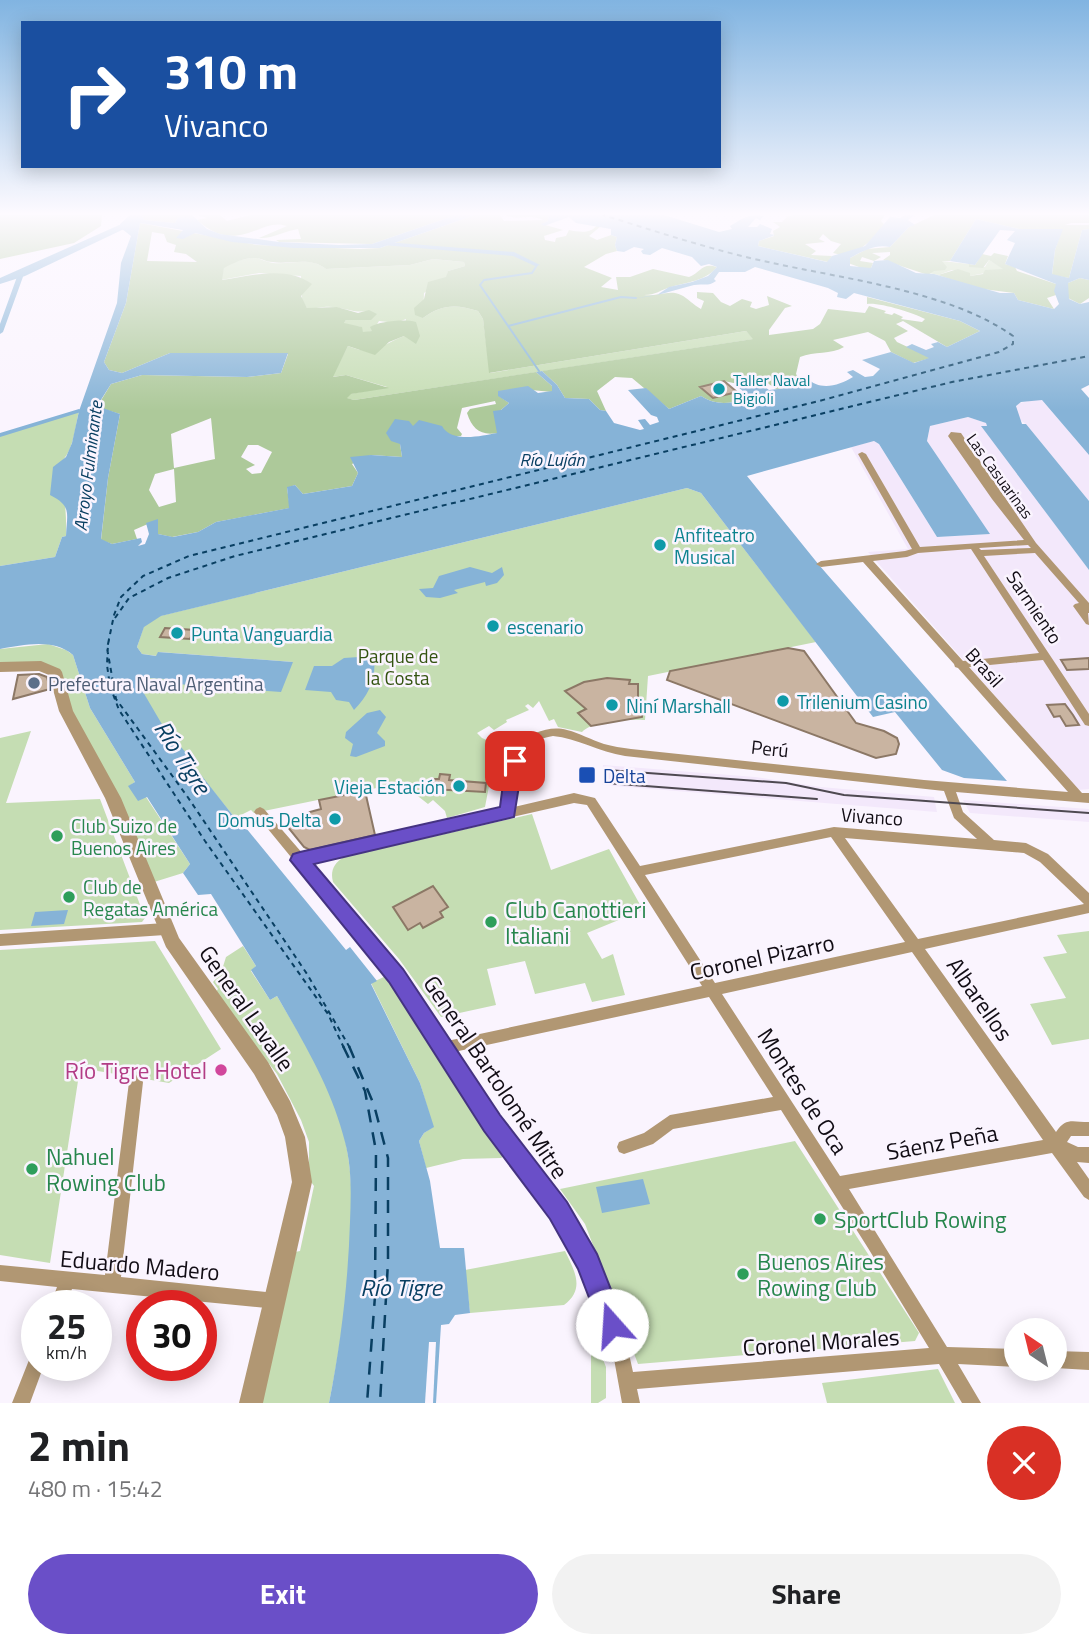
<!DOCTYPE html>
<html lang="en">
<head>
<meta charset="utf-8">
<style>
  :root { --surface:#fff; --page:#f2f2f2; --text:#202124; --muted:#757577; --accent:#6a4fc8 }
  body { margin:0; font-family:"Titillium Web",sans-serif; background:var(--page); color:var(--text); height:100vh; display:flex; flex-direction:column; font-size:26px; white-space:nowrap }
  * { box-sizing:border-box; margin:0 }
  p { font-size:23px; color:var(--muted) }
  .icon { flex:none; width:38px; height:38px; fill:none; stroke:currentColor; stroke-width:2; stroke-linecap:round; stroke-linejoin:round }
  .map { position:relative; height:1403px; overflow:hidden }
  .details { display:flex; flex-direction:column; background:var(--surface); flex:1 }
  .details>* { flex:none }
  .banner { position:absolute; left:21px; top:21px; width:700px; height:147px; border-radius:0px; box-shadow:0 4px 18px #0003; background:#1a4fa0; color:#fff; overflow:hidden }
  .needle { width:46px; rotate:325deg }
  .controls { position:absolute; left:1004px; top:1318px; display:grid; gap:14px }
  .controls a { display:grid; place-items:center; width:63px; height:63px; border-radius:50%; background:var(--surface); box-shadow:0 4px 18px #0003; font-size:35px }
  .speed { position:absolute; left:21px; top:1290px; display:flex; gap:14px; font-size:35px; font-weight:700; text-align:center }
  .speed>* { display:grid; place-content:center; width:91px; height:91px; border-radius:50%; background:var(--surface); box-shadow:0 4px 18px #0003; line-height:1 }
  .speed small { font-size:18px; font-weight:400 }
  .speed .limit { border:10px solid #d22; background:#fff; color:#111 }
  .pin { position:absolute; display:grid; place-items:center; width:60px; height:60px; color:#fff; margin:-30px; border-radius:14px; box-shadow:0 4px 10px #0006 }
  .me { position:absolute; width:77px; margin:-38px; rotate:341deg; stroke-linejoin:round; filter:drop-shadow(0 0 5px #0008) }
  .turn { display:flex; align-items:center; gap:24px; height:147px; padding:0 28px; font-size:32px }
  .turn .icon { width:91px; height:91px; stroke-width:2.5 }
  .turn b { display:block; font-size:49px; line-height:60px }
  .round { display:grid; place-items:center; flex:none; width:74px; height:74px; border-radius:37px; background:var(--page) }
  .headline { display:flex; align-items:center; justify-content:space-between; height:119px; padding:0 28px }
  h1 { font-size:42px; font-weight:700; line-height:52px }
  .cta { display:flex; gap:14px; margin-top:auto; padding:14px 28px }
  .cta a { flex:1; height:80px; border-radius:42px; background:var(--accent); color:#fff; font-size:28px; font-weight:700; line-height:80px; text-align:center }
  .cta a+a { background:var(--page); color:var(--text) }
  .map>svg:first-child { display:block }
</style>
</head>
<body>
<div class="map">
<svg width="1089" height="1403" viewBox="0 0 1089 1403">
  <rect width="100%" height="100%" fill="#faf4fe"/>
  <path fill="#f3e8fb" d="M1037 399 1042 400 1089 455V501L1026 424 1020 420 1016 404Z
    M968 417 986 423 987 426 982 427 1089 570V789L1078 790 868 552 908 549 851 447 874 441 879 444 937 537 989 534 927 441 930 426Z
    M603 765 755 777 821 787 934 797 937 812 602 785Z
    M963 800 1089 809V822L970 813Z"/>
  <path fill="#c5ddb3" d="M255 257C261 259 267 262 273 263 291 265 310 256 326 269L410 265 433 259 464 262 465 266 448 271 447 277 424 293 423 318C442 304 456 304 478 311L483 319 490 373 746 331 754 339 354 400 346 398 350 394 387 387 346 375 332 377 348 346C375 357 380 345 404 336L406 319 396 323 379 321 373 331 363 333 361 327 343 324 346 320 369 311C353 314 339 305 324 307 317 307 315 310 307 308L302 300 301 276 259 273 221 280 224 267 236 261Z
    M989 260 1005 269 970 276 952 270 938 275 929 273 943 264 942 261 969 264V267H985Z
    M79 411C75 427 74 450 61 462 63 487 67 511 66 536L62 537 55 557 0 566V435Z
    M687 488 701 493 816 642 648 676 645 720C630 719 593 720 582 732L558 727 554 719 549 721 539 701 533 708 528 704 525 706 529 710 506 720 507 722 494 730 489 726 477 733 482 738 503 747 498 759 494 760 485 807 447 818 445 811 433 800 428 804 401 783 254 813 251 810 235 818 193 766 195 764 162 728 139 685 150 678 166 679 165 682 293 662 159 652 157 656 142 654 137 647 144 626 160 616Z
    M48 644 66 650 73 655 90 708 135 782 129 786 146 797 190 864 183 873 154 882 71 709 60 671C41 657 21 663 0 665V649Z
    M31 731 6 803 100 799 145 918 142 922 0 930V738Z
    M532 814 551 870 609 849 643 910 587 933 602 959 613 954 625 995 592 1002 585 983 535 994 525 961 487 969 496 1005 441 1017 399 959 333 882C330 871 334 863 344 857Z
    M1089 931V1039L1052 1045 1030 1004 1066 998 1043 957 1067 953 1057 935Z
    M155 941 221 1049 169 1083 80 1068 50 1263 0 1255V950Z
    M243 946 256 966 251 971 270 1000 277 996C304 1042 335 1091 346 1144 361 1218 344 1329 329 1403H262L295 1252 300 1251 314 1186 309 1179V1142L301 1120 277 1074 215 993 218 989 213 982 221 973 226 957Z
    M388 975 508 1154 501 1158 463 1159 426 1168 419 1141 424 1133 433 1127 420 1083 371 983Z
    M795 1141 919 1333 915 1341 638 1364 585 1224 560 1189Z
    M565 1251C574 1270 586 1289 564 1305L470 1313 465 1270Z
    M587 1320 606 1367V1398L598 1403H591V1338L581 1337V1328Z
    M938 1369 955 1403H827L822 1383Z"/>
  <path fill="#adc99a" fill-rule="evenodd" d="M0 215H102L101 226 74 243 0 259Z
    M142 215H220L227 221 250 215H456L372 244 279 242 276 240 301 239 298 229C284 231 272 239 259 238L287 226C261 216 238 257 197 220L207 218 197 215 178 217 175 223 144 220Z
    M475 215H500L504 221 543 220C530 213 518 221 505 215H549L548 221 542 224 563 230 544 236 545 240 555 242 556 238 566 236 569 230C579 232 591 234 597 225L601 226 589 236 597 240 611 235 617 237 615 245 617 251 606 254 584 267 612 278 601 287 618 290 616 277H630L653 269 689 277C701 272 702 262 717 267 706 281 687 282 671 287 660 290 656 295 644 295 656 297 670 289 681 295 688 298 693 305 701 309L704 301 697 298V292L713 293 721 302 730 306 742 299 752 302 750 307 756 309 769 305 767 296 792 306 785 308 769 330V335L813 329 820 324 828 309 865 313 869 306 886 311 884 313 892 315 894 313 903 317 901 319 922 322 925 319C914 313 879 302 867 304V297L960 321 980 331 947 347 903 321 896 324 908 331 894 338 897 342 931 358 913 363 891 352 885 341 868 332 833 340 844 347C831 355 814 351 800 357L796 374 802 383 797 387 776 389 766 382 743 385 724 381 701 387 713 398 737 392 746 400C728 403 717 406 701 396L669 409 632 378 615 377 597 391 606 411 600 410 589 399 565 398 557 385 542 371 753 339 746 331 489 373 483 319 478 311C456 304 442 304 423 318L415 315 414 308 424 299 428 282 446 277 448 271 465 266 464 262 433 259 410 265 326 269C310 256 290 265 272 262 266 262 261 258 256 258 245 257 233 263 224 268L222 280C251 276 286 265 312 284L301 296 307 308 337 307 358 313 369 310 377 314 371 320H346L344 323 362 327 363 332 372 331 370 327C380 321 405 319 416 322L420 336 416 344 404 336 389 342 375 355 348 346 333 377 346 375 389 388 351 394 347 398 354 400 536 372 552 386V392L531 390 499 396 509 403 501 410 497 433C481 436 472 429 467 413L470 409 496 404 495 401 462 408 457 428 462 434 461 436H452L443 430 400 444 402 457 371 455 352 464 358 473 352 486 303 494 295 485 287 488 290 508 216 522 198 532 172 537 158 534 157 520 134 530 137 539 112 544 101 540 108 478 120 414 97 407 111 384 142 375 247 377 281 373 288 354 170 353 122 373 109 370 104 362 126 303 140 223 257 245 360 249 380 248ZM152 232 164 234 167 242 176 245 174 252 186 254 197 262 147 261ZM211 418 215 459 174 468 171 434ZM248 445H258L272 452 261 473 252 474 246 469 255 465 241 457ZM174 469 176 502 159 507 149 490 155 474Z
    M794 215H885L881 221 884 224C873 241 854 259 833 253L841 244 831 241 823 234 819 239 825 242 805 244 816 251 811 255 832 256 828 262 758 246 759 241 774 236 773 231 780 227 773 222H782L788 216Z
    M934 215H1089V223H1071L1065 225H1089V229L1082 230 1069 278 1052 275 1055 250 1062 229H1019L976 219 950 261H942L947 267 945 270 934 271 928 275 883 260 890 255V252L872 253 881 257 874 261 862 257 860 261 873 263 871 268H857L859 267 848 263 850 258 867 249 890 247 909 227Z
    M994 253 1008 256 1005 264 1015 267 1017 271 1056 284V295L1047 298 1054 309 1018 300 1014 293 975 288 938 275 958 269 970 273V276L983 274 985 270 1003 269 989 260 983 268 969 267V264L975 265 982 254 991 256Z
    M1080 278 1089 280V298L1080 304 1068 298V283Z"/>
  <path fill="#86b3d7" d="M130 215H142L144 220 175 223 178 217 192 215 207 229 220 234 279 242 339 245 372 244 456 215H475L380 248H294L232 242 195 233 183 239 176 238 183 230 140 223 126 303 104 362 109 370 122 373 170 353H288L281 373 247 377 142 375 111 384 97 406 120 414 108 478 101 539 112 544 141 538 142 542 138 546 145 544 149 534 146 523 158 519V534L173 537 198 532 216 522 289 508 287 487 295 485 303 494 352 486 358 473 350 457 371 455 402 457 400 444 391 441 386 433 395 419 409 421 413 426 419 420 442 426C451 443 481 436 497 433L493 411 501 410 509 403 498 396V391L528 386 538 393 552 391V386L536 372 542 371 557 385 565 398 589 399 600 410 606 411 614 423 640 430 644 429 638 420 645 419 650 425 659 422 657 417 651 415 628 390 646 388 669 409 701 396C717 406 728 403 746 400L749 396 738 387 759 383 769 390 796 387 802 383 801 380 807 378C819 391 839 386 853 377L847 372 853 370 865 377 873 376 880 369 862 360 891 352 914 363 929 358 906 347 912 344 926 350 934 347 931 344 938 342 947 347 980 331 960 321 854 293 846 299 837 297 838 293 828 288 755 267 745 272H719L714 279 716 281C708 287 703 283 694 285 674 290 656 297 636 298L657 295 669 287 692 282 708 276 717 267 709 264 701 266 692 257 662 248 650 255 643 254 641 251 644 249 634 247 624 252 617 251 615 245 617 237 611 235V229L576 223 569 217 544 226 541 224 548 221 549 215H664L719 232 732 229 730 226C742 219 748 213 764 216L760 220 756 218 748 227H757L760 224 772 229 770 234 775 235 759 241 758 246 827 262 832 256 865 246 890 217 900 218 905 215H914L908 220 915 225 909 227 890 247C875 244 863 251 850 258V266L871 268 874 261 888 260 916 273 934 274 1000 293H1014L1018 300 1054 309 1059 304 1054 291 1056 284 1005 264 1015 243 1007 240 1015 231 1000 230 975 265 950 261 976 219 1019 229H1063L1055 250 1052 274 1069 278 1082 230 1089 229V280L1080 278 1068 283 1069 299 1080 304 1089 302V385L1081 389 1089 398V455L1042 400 1021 402 1016 406 1022 424H1026L1089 501V570L981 426H987L986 423 968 417 930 426 927 441 990 534 937 537 879 444 874 441 747 476 819 565 1007 781 964 778 942 770 895 712 873 717 701 493 687 488 161 616 144 627 137 647 142 654 156 656 158 652 293 662 281 692 164 683 165 679 150 678 139 685 170 738H173L196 764 194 766 235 818 237 817 346 950 350 947 377 981 371 984 420 1083 434 1127 424 1133 419 1141 430 1181 440 1248H464L470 1313 455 1315 449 1324 441 1325 436 1403H329C341 1343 348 1283 350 1222 351 1195 352 1168 345 1142 332 1089 304 1043 277 996L270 1000 251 970 256 966 211 894 198 895 183 873 190 864 147 797 138 801 128 786 135 782 90 708 73 655C53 638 24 645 0 649V566L55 557 62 537 66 536C67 513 72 506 50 495L53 467 66 457 72 443 79 411 117 303 121 263 131 236 122 229 120 224Z
    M470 567 492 573 502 567 504 575 497 583 486 586 485 582 454 590 458 593 440 598 426 597 419 589 433 588 439 576Z
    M373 652C378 675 370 694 354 710L349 702 336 700 331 692 305 690 314 666H332L344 658 359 657Z
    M380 710 386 717 377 733 385 741V746L356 757 350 756 353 744 345 738 346 732 367 713Z
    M68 910 64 924 31 926 35 912Z
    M643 1179 650 1204 602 1213 596 1187Z"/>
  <path fill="#faf4fe" d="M429 1342H436L433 1403H425Z"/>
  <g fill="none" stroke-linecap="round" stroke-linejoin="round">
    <path stroke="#86b3d7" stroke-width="2" d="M537 265 532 273 484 280 480 285 539 371
      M508 326 621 297 636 298"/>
    <path fill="#86b3d7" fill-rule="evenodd" d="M385 242 514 252 540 265 535 266 513 256 383 245 382 244Z
      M21 272 24 274 3 332 0 334V324L18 274Z
      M79 409 81 410V412L0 437V433Z"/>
    <path fill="#86b3d7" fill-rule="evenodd" d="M135 218 143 220 25 276 0 284V278Z"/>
    <path stroke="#093f62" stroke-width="2" stroke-dasharray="5 4.5" stroke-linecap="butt" d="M115 618 129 598 168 578 235 556 952 382 1089 356
      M109 640 107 648 116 699 187 796 307 974 350 1048
      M344 1048 328 1014 205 841 119 710 110 686 107 665 108 644 114 615 121 597 143 576 189 556 819 401 999 352 1013 344V336C950 291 844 279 768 262 712 250 658 232 603 215"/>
    <path stroke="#093f62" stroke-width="2.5" stroke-dasharray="13 10" stroke-linecap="butt" d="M343 1046 365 1091 376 1151 375 1296 367 1403
      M349 1046 374 1105 388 1158V1262L380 1403"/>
  </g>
  <path fill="#c9b4a1" stroke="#8c7866" stroke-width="2" d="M724 381 737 392 713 398 700 387Z
    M165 628 194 630 190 639 160 637Z
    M788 648 804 651 856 723 884 731 897 738 899 744 896 754 876 758 667 680 670 671Z
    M1089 658V669L1067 670 1061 660Z
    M39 674 47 677 50 689 13 699 18 675Z
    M607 678 630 680 629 684H638V700H643L642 717 591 726 578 713 586 709 565 691 584 682Z
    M1065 704 1073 715 1079 725 1066 726 1060 716 1054 717 1047 705Z
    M440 774 450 775 449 780 486 783 485 792 431 789 434 779H439Z
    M365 791 375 835 310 850 304 847 287 826 310 812 321 809 319 800Z
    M433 886 448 907 440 912 443 917 423 928 420 923 408 930 393 907Z"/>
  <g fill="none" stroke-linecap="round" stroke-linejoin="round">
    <path fill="#b19773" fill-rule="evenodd" d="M951 432 961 433 1036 543 1089 603V613H1088L1089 625 1086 624 1073 606 1075 604 1079 603 1078 602 1035 553 984 556 1089 714V726L1085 725 1043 660 969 667 1082 793H1089V803L956 792 963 812 994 840 1026 843 1048 854 1089 893V913L925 949 1056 1132C1066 1117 1072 1122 1089 1122V1136H1071L1067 1142 1078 1147H1089V1163L1077 1162 1089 1179V1200L1084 1197 1052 1153 849 1189 947 1347 1017 1349V1367L958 1364 981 1403H962L939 1364 637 1389 640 1403H622L612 1348 596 1302 577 1258 553 1217 487 1128 391 979 254 812 256 809 260 807 264 809 303 854 502 810C505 782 505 746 535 733 546 729 556 727 567 730 580 733 591 740 604 744 612 746 622 748 631 749L924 780 1068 792 958 668 955 667 954 664 863 562 821 567 816 564 821 561 905 551 912 549 858 454 862 452 866 454 920 547 1024 540 992 499 948 436ZM1028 545 1031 548 981 550 979 548ZM971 549 1039 653 963 661 873 561 907 557 918 553ZM553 736C577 738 599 752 625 756L944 791 954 818 977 839 834 827 640 866 595 798 574 793 514 807C517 776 515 742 553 736ZM574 803 587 805 702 986 447 1041 401 971 310 863ZM831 837 905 942 715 983 645 875ZM845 838 1024 853 1040 862 1084 904 918 939ZM912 952 1043 1140 840 1176 722 994ZM709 997 773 1097 670 1115 644 1133 619 1142 617 1147 619 1152 624 1154 653 1144 673 1129 781 1110 868 1248 929 1348 633 1372C622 1317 596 1250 564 1205 543 1175 520 1148 499 1120 483 1098 469 1075 454 1052Z
      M165 923 170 925 171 929 170 933 165 935 0 946V934Z
      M136 1075 141 1077 143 1082 121 1277 276 1293 282 1295 284 1301 282 1307 276 1309 72 1289 66 1306H50L57 1287 0 1281V1265L105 1275 129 1082 131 1077Z
      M1055 1351 1089 1352V1370L1055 1368Z
      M37 1353V1365H44L30 1403H12L31 1355Z"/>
    <path fill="#b19773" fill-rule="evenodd" d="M41 661 60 669 62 672 73 711 121 798 179 938 268 1062 290 1101 305 1137 312 1182 263 1403H239L292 1182 285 1137 277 1115 254 1074 166 947 105 798 59 711 49 675 39 671 0 672V662Z"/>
    <path stroke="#4e4951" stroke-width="2" d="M607 770 786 783 844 795 1089 813
      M606 783 817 799"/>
  </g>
  <linearGradient id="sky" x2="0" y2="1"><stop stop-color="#81b4e1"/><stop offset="0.52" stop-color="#fdfaff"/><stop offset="1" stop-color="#fdfaff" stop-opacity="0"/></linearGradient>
  <rect width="1089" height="411" fill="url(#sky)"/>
  <path fill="#6a4fc8" stroke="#453382" stroke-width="2" d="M515 755 521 757 523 761 514 817 314 864 403 969 500 1115 567 1202 597 1254 625 1325 621 1334 612 1338 603 1334 578 1269 550 1219 484 1131 389 982 290 860 293 854 300 852 500 807 506 761 509 757Z"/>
  <g fill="#0f9aa8" stroke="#faf4fe" stroke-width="2.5">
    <circle cx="719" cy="389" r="7"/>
    <circle cx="660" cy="545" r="7"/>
    <circle cx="493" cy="626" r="7"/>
    <circle cx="177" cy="633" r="7"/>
    <circle cx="783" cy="701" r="7"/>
    <circle cx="612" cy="705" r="7"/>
    <circle cx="459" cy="786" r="7"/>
    <circle cx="335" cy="819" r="7"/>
  </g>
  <circle fill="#5c6f8a" stroke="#faf4fe" stroke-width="2.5" cx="34" cy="683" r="7"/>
  <rect fill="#1a4fb4" stroke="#faf4fe" stroke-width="2.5" x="578" y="766" width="18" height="18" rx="3.5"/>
  <g fill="#2e9e5b" stroke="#faf4fe" stroke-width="2.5">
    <circle cx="57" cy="836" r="7"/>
    <circle cx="69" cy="897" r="7"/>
    <circle cx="491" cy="922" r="7"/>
    <circle cx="32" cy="1169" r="7"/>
    <circle cx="820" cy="1219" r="7"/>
    <circle cx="743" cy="1274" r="7"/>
  </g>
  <circle fill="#d1479c" stroke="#faf4fe" stroke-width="2.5" cx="221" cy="1070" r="7"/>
  <g text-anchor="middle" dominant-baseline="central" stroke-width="5" stroke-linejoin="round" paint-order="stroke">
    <g font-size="16" fill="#0d838f" stroke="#faf4fe" text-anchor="start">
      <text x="733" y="380">Taller Naval<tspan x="733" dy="18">Bigioli</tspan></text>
    </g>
    <g font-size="16" fill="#110c14" stroke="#faf4fe">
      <text transform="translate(1000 476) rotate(54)">Las Casuarinas</text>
    </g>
    <g font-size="18" font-style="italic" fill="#093f62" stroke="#faf4fe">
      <text x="552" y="459">Río Luján</text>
      <text transform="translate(88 466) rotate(-83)">Arroyo Fulminante</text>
    </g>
    <g font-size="19" fill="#0d838f" stroke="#faf4fe" text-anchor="start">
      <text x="674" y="534">Anfiteatro<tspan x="674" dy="22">Musical</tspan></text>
      <text x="507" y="626">escenario</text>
      <text x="191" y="633">Punta Vanguardia</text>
      <text x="797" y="701">Trilenium Casino</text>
      <text x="626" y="705">Niní Marshall</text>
      <text x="445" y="786" text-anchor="end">Vieja Estación</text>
      <text x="321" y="819" text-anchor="end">Domus Delta</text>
    </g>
    <g font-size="19" fill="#110c14" stroke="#faf4fe">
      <text transform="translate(1035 607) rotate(56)">Sarmiento</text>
      <text transform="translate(985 667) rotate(48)">Brasil</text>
      <text transform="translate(770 748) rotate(6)">Perú</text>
      <text transform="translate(872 816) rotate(4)">Vivanco</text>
    </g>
    <g font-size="19" fill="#335310" stroke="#faf4fe">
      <text x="398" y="655">Parque de<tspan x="398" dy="22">la Costa</tspan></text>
    </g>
    <g font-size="19" fill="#4e5e75" stroke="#faf4fe" text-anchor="start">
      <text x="48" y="683">Prefectura Naval Argentina</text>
    </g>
    <g font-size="19" fill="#164399" stroke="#faf4fe" text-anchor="start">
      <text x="603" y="775">Delta</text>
    </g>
    <g font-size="19" fill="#27864d" stroke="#faf4fe" text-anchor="start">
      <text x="71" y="825">Club Suizo de<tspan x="71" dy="22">Buenos Aires</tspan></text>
      <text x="83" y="886">Club de<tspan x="83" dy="22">Regatas América</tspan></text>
    </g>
    <g font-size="23" fill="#27864d" stroke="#faf4fe" text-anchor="start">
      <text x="505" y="909">Club Canottieri<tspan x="505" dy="26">Italiani</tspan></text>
      <text x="46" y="1156">Nahuel<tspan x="46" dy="26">Rowing Club</tspan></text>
      <text x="834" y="1219">SportClub Rowing</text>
      <text x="757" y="1261">Buenos Aires<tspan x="757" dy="26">Rowing Club</tspan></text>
    </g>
    <g font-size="23" fill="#110c14" stroke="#faf4fe">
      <text transform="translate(762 957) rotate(-12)">Coronel Pizarro</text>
      <text transform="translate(980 999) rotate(55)">Albarellos</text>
      <text transform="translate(247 1008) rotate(55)">General Lavalle</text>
      <text transform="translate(496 1077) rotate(56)">General Bartolomé Mitre</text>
      <text transform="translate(803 1091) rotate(57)">Montes de Oca</text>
      <text transform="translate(942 1142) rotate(-10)">Sáenz Peña</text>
      <text transform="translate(140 1265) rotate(5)">Eduardo Madero</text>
      <text transform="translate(821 1342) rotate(-4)">Coronel Morales</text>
    </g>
    <g font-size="23" fill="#b23c85" stroke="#faf4fe" text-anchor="end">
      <text x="207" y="1070">Río Tigre Hotel</text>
    </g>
    <g font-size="24" font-style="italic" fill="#093f62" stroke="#faf4fe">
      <text transform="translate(183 757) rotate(57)">Río Tigre</text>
      <text x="401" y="1287">Río Tigre</text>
    </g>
  </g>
</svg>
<div class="controls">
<a><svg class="needle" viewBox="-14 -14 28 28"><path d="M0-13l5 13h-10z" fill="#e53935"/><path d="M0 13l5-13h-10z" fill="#757577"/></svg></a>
</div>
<div class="speed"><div>25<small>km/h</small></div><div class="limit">30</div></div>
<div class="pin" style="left:515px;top:761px;background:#d93025"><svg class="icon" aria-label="arrive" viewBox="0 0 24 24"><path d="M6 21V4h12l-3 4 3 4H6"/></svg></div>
<svg class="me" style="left:612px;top:1325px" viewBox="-20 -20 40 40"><circle r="19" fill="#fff"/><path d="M0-13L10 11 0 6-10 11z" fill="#6a4fc8"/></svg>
<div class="banner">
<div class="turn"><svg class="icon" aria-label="right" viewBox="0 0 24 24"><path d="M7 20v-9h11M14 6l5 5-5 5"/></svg><div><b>310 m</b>Vivanco</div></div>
</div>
</div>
<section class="details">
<div class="headline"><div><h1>2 min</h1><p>480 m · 15:42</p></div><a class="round" style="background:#d93025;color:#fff"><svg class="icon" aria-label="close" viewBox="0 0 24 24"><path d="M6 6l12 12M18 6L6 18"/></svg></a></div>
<div class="cta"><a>Exit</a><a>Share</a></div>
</section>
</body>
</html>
